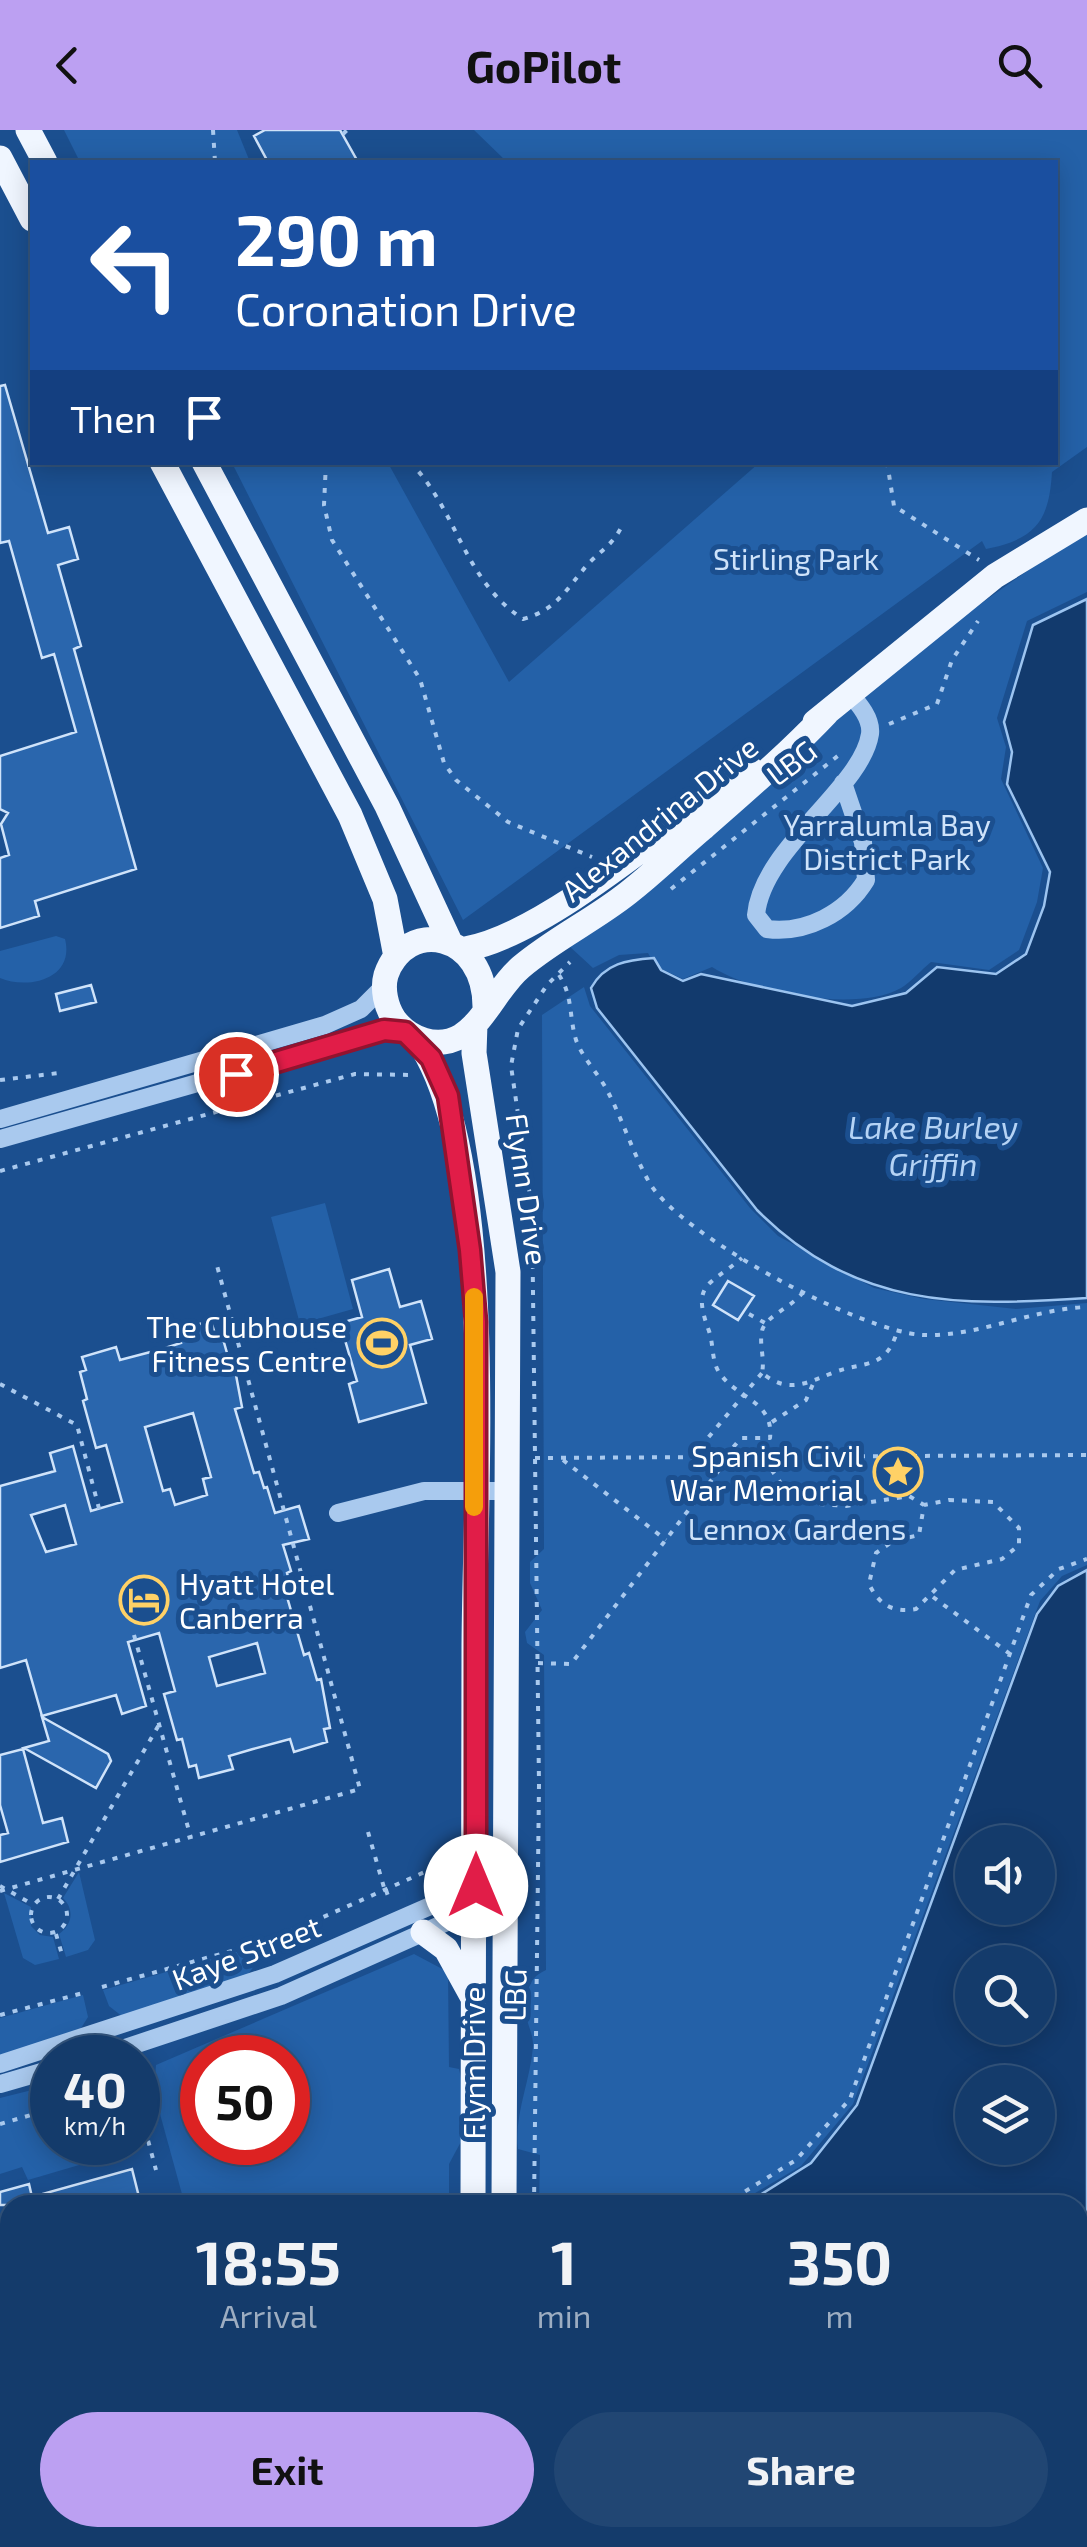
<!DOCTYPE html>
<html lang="en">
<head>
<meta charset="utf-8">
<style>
  :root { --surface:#143b6b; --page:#214673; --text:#f1f3f6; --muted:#9dadc1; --line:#33557e; --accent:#bca0f2 }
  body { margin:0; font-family:"Exo 2",sans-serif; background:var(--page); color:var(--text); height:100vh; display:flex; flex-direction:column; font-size:38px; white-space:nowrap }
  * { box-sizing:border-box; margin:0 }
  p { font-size:32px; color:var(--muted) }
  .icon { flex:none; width:55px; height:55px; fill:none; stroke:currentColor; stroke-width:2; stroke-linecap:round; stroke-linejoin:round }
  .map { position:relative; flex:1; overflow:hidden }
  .panel { position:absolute; left:0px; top:2065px; width:1088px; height:352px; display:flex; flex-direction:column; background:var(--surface); border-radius:30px 30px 0 0; box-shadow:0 5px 25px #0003,0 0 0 2px var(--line) }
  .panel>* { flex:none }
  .hud { position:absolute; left:30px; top:30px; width:1028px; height:305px; border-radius:0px; box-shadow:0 5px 25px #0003,0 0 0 2px var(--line); background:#1a4fa0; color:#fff; overflow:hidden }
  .tools { position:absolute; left:955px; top:1695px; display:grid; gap:20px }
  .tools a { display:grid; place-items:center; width:100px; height:100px; border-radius:50%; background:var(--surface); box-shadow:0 5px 25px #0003,0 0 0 2px var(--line); font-size:50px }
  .speed { position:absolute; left:30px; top:1905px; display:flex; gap:20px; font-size:50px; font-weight:700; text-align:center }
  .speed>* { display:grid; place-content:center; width:130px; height:130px; border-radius:50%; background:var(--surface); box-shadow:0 5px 25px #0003,0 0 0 2px var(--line); line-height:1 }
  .speed small { font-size:25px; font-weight:400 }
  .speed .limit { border:15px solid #d22; background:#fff; color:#111 }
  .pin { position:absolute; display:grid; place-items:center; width:85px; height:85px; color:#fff; margin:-42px; border:5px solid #fff; border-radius:50%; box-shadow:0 2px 10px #0007 }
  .me { position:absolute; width:110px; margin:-55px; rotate:0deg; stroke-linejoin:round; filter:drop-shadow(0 0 8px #0008) }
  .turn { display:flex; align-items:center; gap:35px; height:210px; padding:0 40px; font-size:45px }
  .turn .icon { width:130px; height:130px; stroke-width:2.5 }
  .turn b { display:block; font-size:70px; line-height:85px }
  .then { display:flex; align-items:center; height:95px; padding:0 40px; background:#0003; gap:20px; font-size:38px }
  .eta { display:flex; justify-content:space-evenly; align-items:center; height:170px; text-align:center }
  .eta b { font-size:60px; font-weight:700; line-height:70px }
  .action { display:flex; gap:20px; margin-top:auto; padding:20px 40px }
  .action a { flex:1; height:115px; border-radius:60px; background:var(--accent); color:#111; font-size:40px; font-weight:700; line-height:115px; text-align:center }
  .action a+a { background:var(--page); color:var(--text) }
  header { display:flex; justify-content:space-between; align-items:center; height:130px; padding:0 40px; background:var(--accent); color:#111; font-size:45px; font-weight:700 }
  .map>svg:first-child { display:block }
</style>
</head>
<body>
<header><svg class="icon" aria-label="back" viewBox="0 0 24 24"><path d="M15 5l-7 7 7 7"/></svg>GoPilot<svg class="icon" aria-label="search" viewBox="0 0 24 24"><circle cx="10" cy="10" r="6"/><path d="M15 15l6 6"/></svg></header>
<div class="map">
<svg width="1087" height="2417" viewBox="0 0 1087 2417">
  <rect width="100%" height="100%" fill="#1b4f8f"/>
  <path fill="#2461a8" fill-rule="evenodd" d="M64 0H237L250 32H80Z
    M474 0H1087V317L1052 342C1049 391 1036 409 986 419L982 411 463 790 232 333H388L509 552 759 333 1055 332V32H507Z
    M1087 402V462L1027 491 997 588 1006 617 1001 649 1043 738 1037 772 1019 820 989 840 931 832C921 840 911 852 901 858 857 883 753 863 712 837L683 849 655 836 648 823 619 825 593 838 568 815C735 672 900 519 1087 402Z
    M56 806 65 809C75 849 28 860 0 848V821Z
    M584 857 590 876 750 1078 778 1106 874 1158 924 1169 1016 1179 1087 1173V1435L1062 1446 1040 1471 853 1974 801 2036 735 2075H539L540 2025 518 2019C514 1985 530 1952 533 1917 534 1899 520 1887 527 1863 530 1851 535 1845 546 1840L544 1525 527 1513 525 1502 542 1480 530 1453V1432L544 1419 542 885Z
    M325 1073 353 1179 300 1194 271 1087Z
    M79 1742 95 1810 88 1820 66 1827 59 1804C72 1795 75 1780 63 1768Z
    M4 1763 31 1777V1796L40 1805 53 1807 59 1829 35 1835 23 1828Z
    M254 1817 255 1835 245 1848 123 1887 109 1876 103 1860Z
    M414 1824 448 1842 449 1937 459 1939 471 1993 449 2034V2075H185L154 1962 156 1935ZM202 1928H288V2012H202Z
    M83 1865 88 1887 78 1903 0 1926V1888Z
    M52 1955V2012L125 2013 127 2021 28 2050 22 2037 0 2044V1968Z
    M10 2245V2408H582L583 2417H0V2248Z"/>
  <path fill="#123a6d" stroke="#9cc4f0" stroke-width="2.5" fill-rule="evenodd" d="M1087 469V1168C958 1177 855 1178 757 1080L597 878 591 858C605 833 627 830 654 828L661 840 683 851 701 844 852 876 906 863 937 837 996 844 1026 824 1044 776 1050 742 1007 654 1012 622 1004 592 1033 495Z
    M1087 1440V2417H596L595 2408H1078V2075H744L811 2033 857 1975 1037 1484 1058 1456ZM972 1712H1038V1778H972ZM972 1832H1038V1898H972ZM972 1952H1038V2018H972Z"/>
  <path fill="#2a66ad" stroke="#cfe3fa" stroke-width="2.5" fill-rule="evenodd" d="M265 0H340L358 32H268L254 6Z
    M5 255 48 403 69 397 78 429 58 435 81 516 74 519 136 739 35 771 39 786 0 798V728L9 725 1 694 8 683 0 679V626L76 602 54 524 42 528 9 411 0 413V256Z
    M91 855 96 872 60 881 56 864Z
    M389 1139 400 1177 421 1171 432 1209 410 1215 426 1273 359 1292 349 1254 357 1251 340 1193 362 1187 352 1150Z
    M728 1151 754 1166 738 1190 713 1175Z
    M211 1191 215 1204 221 1202 229 1230 233 1229 242 1277 235 1279 254 1343 259 1342 264 1358 267 1357 275 1383 299 1376 309 1409 283 1415 291 1441 287 1443 291 1459 285 1460 304 1525 309 1523 317 1550 321 1549 330 1598 324 1599 327 1612 294 1622 290 1609 253 1619 229 1626 233 1639 199 1648 196 1635 189 1637 182 1609 177 1610 164 1564 175 1561 159 1503 128 1512 146 1576 122 1584 116 1565 42 1586 26 1530 0 1538V1356L55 1341 50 1323 73 1316 91 1381 122 1372 106 1315 96 1318 83 1271 87 1269 80 1242 86 1240 82 1227 116 1217 120 1230 162 1219 181 1213 177 1200ZM193 1283 211 1347 203 1349 207 1365 175 1375 170 1359 163 1361 145 1297ZM65 1375 76 1414 46 1422 31 1385ZM257 1513 265 1543 217 1556 209 1527Z
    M42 1587 108 1624 111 1631 96 1658 24 1618 49 1611Z
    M23 1619 43 1693 62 1688 68 1712 0 1732V1705L8 1703 0 1675V1625Z
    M288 1937 307 1985 288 1992Z
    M132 2039 141 2075H0V2062L29 2054 32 2067Z"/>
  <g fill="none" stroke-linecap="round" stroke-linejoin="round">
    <path stroke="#a9c9ee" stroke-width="4" stroke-dasharray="5 8" stroke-linecap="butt" d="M213 0 215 32
      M343 4 347 0
      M326 332 324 375 332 410 420 549 444 633 456 650 508 692 592 727
      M410 332C458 381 463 450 523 489 559 479 567 457 590 432 603 419 613 414 622 396
      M887 332 894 376 979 430
      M889 594 937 574 952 530 978 491
      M671 759 839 625
      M559 845C573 866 569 887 576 910 583 929 599 944 608 962 623 991 633 1023 649 1052 679 1105 861 1202 923 1205 979 1207 1031 1179 1087 1177
      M0 950 59 943
      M0 1041 355 944 412 945
      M803 1162C794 1176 765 1186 762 1201 759 1215 765 1228 762 1243 789 1265 808 1252 835 1242 864 1231 885 1240 897 1202
      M749 1184 765 1193
      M0 1254 77 1295 101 1386
      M772 1292 806 1270 813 1254
      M692 1327 762 1243
      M725 1327 741 1308H770C774 1272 739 1269 721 1245 711 1233 714 1215 709 1201 691 1153 709 1156 742 1128
      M535 1328 1087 1325
      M764 1329 794 1372 846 1376 909 1366 924 1375
      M563 1330 666 1410
      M949 1370 993 1372 1019 1398V1415L1002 1429 955 1440 916 1479C893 1483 879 1475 869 1454L876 1423 893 1411 919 1405 924 1375Z
      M933 1467 1010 1524
      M134 1505 191 1708
      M538 1533 571 1534 729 1327
      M368 1702 385 1761
      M0 1756 34 1775
      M386 1760 390 1772
      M0 1761 360 1659 216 1132
      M31 1785a18 18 0 1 1 36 0a18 18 0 1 1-36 0Z
      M58 1769 160 1593
      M56 1804 63 1828
      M276 1808 454 1729
      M102 1857 253 1815
      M0 1885 83 1863
      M138 1973 156 2040
      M0 1994 52 1979
      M534 2075 539 1655 532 1080 511 936 518 899 547 855 570 832
      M723 2075 796 2030 850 1969 1031 1465 1059 1439 1087 1429
      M277 2408 296 2417
      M532 2408V2417
      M589 2408 590 2417
      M81 2417 95 2408"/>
    <path stroke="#a9c9ee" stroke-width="18" d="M843 653 863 712 866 750C846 783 806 804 767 799L756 785C762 718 862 658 870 604 872 589 859 574 850 564
      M0 989 325 895 361 879 383 857
      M0 1009 384 900 405 902
      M338 1383 424 1361H507
      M95 1928 281 1866 476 1779 507 1777
      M0 1934 275 1844 476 1756 507 1753
      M0 1954 52 1939
      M0 2138 10 2171"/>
    <path stroke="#f0f6ff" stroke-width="25" d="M28 0 45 32
      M0 28 32 89
      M162 332 350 685 385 769 396 827
      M204 332 387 676 450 812
      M815 592 995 446 1087 390
      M465 819C545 806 679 688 750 638
      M485 878C486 802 406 787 386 845 382 859 386 877 394 889 409 909 437 920 461 906 486 890 498 856 521 837 554 809 594 790 628 763 654 743 678 719 703 698 745 661 787 625 826 584
      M475 894 474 923 508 1142 504 2075
      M416 908C500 1023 474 1373 474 1521 474 1705 475 1890 473 2075
      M423 1802 446 1819 473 1868
      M470 2417V2408
      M501 2417V2408"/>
  </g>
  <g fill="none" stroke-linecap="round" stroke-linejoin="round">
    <g stroke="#92132f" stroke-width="25">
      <path id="route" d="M236 944 384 900 405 902 431 928 448 966 470 1120 476 1192V1756"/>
    </g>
    <use href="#route" stroke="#e11d48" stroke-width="18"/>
    <path stroke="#f59e0b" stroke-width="18" d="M474 1167V1377"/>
  </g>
  <defs>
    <g id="stadium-ring" transform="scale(2.5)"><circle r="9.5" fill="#1b4f8f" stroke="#ffd166" stroke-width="1.5"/><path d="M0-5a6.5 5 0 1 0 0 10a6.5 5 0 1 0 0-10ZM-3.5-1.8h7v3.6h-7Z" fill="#ffd166"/></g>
    <g id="sight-ring" transform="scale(2.5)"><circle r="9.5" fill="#1b4f8f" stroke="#ffd166" stroke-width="1.5"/><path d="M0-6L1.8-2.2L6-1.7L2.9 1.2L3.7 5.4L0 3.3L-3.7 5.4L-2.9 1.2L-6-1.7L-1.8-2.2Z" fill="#ffd166"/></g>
    <g id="hotel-ring" transform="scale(2.5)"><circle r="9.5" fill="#1b4f8f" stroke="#ffd166" stroke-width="1.5"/><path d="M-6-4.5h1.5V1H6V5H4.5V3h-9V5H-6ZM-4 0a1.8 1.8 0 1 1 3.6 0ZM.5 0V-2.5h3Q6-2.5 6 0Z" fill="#ffd166"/></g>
  </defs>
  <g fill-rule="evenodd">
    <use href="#stadium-ring" x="382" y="1213"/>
    <use href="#sight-ring" x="898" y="1342"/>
    <use href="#hotel-ring" x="144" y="1470"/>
  </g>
  <g text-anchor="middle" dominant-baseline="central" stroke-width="10" stroke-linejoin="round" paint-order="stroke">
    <g font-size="30" fill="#cfe3fa" stroke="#1b4f8f">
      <text x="796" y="428">Stirling Park</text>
      <text x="887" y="694">Yarralumla Bay<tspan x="887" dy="34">District Park</tspan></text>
      <text x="797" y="1398">Lennox Gardens</text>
    </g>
    <g font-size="30" fill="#fff" stroke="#1b4f8f">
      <text transform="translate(791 632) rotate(-37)">LBG</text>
      <text transform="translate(659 688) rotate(-39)">Alexandrina Drive</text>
      <text transform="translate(528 1059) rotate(82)">Flynn Drive</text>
      <text transform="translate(246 1822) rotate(-21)">Kaye Street</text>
      <text transform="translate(514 1865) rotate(-89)">LBG</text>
      <text transform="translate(473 1933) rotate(-90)">Flynn Drive</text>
    </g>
    <g font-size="30" fill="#fff" stroke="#1b4f8f" text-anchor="end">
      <text x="347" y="1196">The Clubhouse<tspan x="347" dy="34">Fitness Centre</tspan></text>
      <text x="863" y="1325">Spanish Civil<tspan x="863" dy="34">War Memorial</tspan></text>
      <text x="179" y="1453" text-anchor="start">Hyatt Hotel<tspan x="179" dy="34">Canberra</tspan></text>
    </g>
    <g font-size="32" font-style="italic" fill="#b5d3f5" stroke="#1b4f8f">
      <text x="933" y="996">Lake Burley<tspan x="933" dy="37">Griffin</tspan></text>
    </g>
  </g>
</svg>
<div class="tools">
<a><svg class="icon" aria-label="sound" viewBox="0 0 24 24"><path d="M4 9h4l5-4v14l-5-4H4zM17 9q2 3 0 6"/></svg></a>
<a><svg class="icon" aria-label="search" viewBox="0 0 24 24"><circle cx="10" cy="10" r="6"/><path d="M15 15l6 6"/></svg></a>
<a><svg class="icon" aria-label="layers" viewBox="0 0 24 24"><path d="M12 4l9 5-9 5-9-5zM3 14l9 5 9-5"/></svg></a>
</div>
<div class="speed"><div>40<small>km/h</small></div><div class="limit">50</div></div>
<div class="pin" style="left:236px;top:944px;background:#d93025"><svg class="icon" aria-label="arrive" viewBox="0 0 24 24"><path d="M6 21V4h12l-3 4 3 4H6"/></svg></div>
<svg class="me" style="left:476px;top:1756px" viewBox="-20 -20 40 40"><circle r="19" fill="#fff"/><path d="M0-13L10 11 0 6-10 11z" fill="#e11d48"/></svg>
<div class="hud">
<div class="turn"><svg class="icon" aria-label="left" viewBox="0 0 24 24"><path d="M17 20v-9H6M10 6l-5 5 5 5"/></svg><div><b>290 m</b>Coronation Drive</div></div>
<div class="then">Then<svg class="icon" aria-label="arrive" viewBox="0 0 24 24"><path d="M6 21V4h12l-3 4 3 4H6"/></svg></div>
</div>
<section class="panel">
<div class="eta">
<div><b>18:55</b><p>Arrival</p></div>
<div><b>1</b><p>min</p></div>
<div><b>350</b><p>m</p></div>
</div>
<div class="action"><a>Exit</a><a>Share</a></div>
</section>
</div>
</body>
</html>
